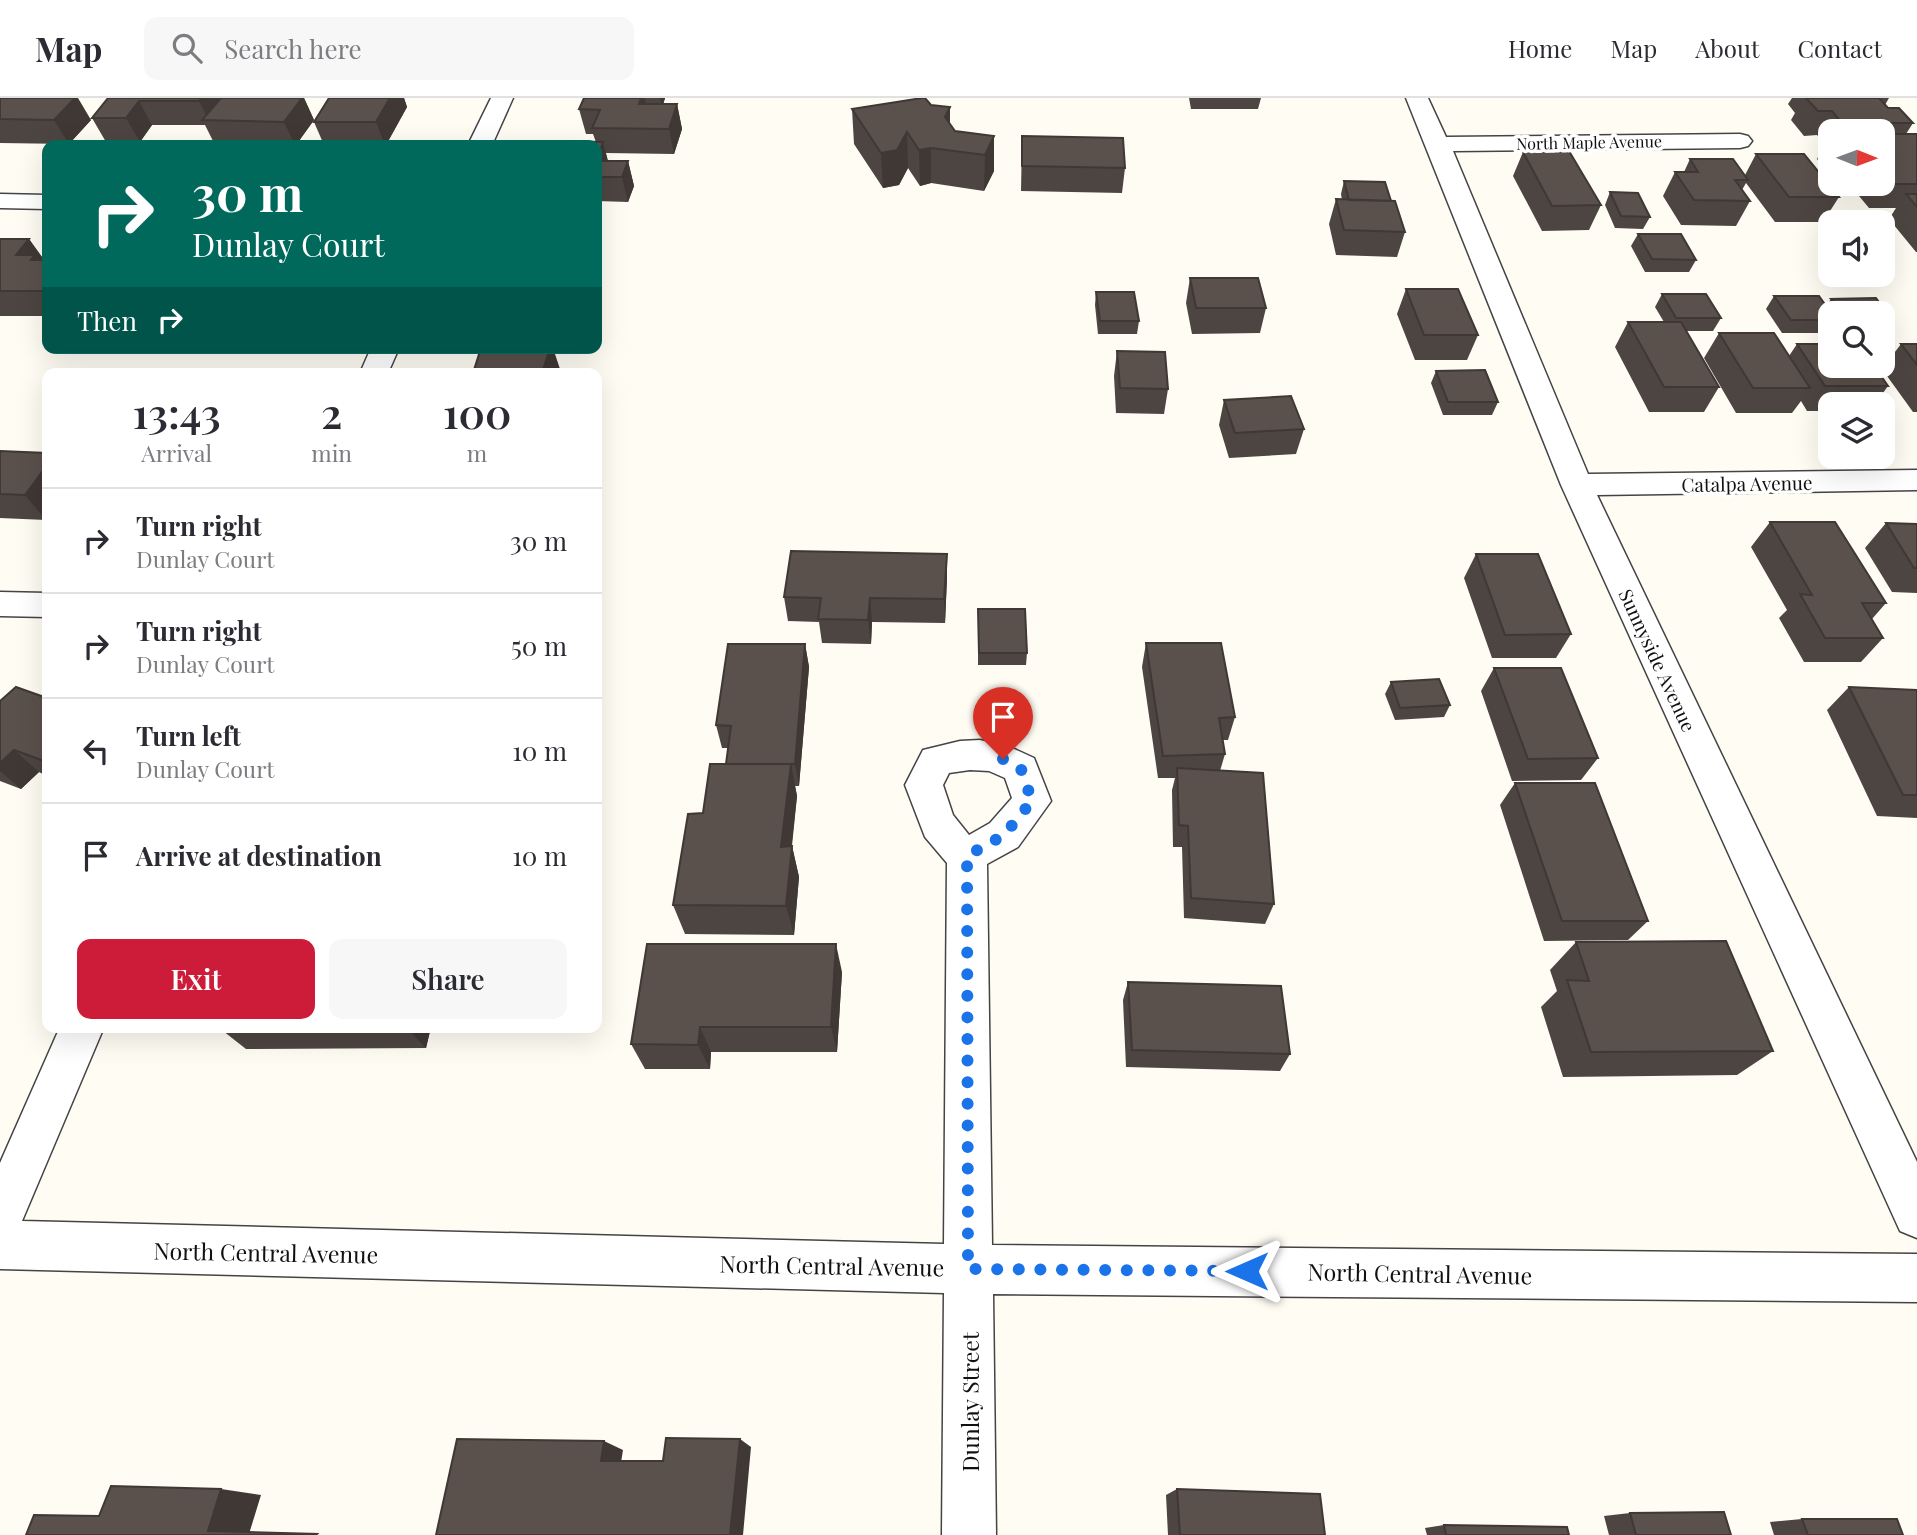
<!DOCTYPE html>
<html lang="en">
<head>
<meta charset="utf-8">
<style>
  :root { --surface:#fff; --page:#f7f7f7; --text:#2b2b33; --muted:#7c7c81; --line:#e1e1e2; --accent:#cd1c39 }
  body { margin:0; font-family:"Playfair Display",serif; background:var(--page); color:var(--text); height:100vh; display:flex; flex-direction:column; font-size:26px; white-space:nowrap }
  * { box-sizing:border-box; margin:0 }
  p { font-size:23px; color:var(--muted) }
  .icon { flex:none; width:38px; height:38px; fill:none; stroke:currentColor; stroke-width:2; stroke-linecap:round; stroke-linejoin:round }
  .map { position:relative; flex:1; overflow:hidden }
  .details { position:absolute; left:42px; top:270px; width:560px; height:665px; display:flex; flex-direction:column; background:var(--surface); border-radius:14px; box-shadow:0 7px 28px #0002 }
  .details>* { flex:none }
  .hud { position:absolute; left:42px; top:42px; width:560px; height:214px; border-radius:14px; box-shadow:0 7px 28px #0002; background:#00695c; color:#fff; overflow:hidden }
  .needle { width:46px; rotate:91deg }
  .buttons { position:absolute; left:1818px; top:21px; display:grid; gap:14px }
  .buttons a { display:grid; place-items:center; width:77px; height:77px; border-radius:14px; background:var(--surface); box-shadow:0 7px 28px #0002; font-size:35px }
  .pin { position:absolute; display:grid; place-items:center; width:60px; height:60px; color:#fff; margin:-72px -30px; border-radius:50% 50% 50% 0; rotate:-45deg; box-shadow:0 0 7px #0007 }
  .pin .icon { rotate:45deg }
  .me { position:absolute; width:77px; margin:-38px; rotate:270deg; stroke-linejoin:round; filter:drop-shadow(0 0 5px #0008) }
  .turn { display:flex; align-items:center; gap:24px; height:147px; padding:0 35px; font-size:32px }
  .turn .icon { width:91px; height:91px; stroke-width:2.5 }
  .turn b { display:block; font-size:49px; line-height:60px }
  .then { display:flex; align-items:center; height:66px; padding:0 35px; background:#0003; gap:14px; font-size:26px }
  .eta { display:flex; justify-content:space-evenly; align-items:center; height:119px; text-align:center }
  .eta b { font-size:42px; font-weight:600; line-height:49px }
  .primary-button { display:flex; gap:14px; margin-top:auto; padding:14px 35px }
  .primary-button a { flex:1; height:80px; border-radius:14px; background:var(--accent); color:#fff; font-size:28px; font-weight:600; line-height:80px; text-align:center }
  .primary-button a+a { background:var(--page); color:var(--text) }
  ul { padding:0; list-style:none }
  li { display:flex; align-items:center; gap:21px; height:105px; padding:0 35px; border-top:2px solid var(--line) }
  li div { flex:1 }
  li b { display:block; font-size:26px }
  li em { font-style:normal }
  header { display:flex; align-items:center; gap:42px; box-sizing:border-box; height:98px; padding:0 35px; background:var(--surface); border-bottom:2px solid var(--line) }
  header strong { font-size:33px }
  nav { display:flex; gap:38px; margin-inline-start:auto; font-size:24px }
  .search { width:490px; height:63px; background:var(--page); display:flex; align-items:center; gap:18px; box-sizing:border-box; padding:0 24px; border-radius:14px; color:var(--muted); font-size:26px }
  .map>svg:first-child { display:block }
</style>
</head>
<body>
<header>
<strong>Map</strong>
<div class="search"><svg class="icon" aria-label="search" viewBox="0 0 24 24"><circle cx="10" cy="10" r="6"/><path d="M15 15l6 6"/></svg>Search here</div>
<nav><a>Home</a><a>Map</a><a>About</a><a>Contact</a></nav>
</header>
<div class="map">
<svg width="1917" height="1437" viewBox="0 0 1917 1437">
  <rect width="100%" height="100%" fill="#fffcf4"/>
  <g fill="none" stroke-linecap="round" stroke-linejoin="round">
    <g stroke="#444" stroke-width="3">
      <path id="street" d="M491 0H513L492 47H468Z
        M1406 0H1428L1446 39 1740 36 1748 38 1752 43 1748 48 1740 50 1453 53 1588 376 1917 372V392L1597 397 1917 1064V1140L1900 1133 1561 387Z
        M0 96 47 97V111L0 110Z
        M371 250H399L388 275H360Z
        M0 494 47 495V519L0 518Z
        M980 642 1012 650 1034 660 1051 703 1018 749 987 766 992 1147 1917 1156V1204L993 1196 996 1437H942L944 1195 0 1171V1065L60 929H104L22 1123 944 1146 947 765 925 739 905 687 923 652 960 643ZM970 672 989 673 1005 680 1012 700 990 725 969 737 953 717 943 687 949 675Z"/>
    </g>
    <use href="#street" fill="#fff" fill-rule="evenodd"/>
  </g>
  <path fill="#4d4541" d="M0 0 91 22 69 46 0 45Z
    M108 0H304L314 22 296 47H215L205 27H152L140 44H106L92 20Z
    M329 0H404L407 9 386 47H324L314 24Z
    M584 0H665L663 6H677L682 31 674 56 606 55 608 63H628L634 88 628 104 597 103V47L593 36H586L579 11Z
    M1189 0H1261L1258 11H1191Z
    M1792 0H1889L1885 7 1888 10 1913 25 1906 36H1917V154H1916L1889 121 1896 110H1869L1859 98H1847L1838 86H1883V33H1830V77L1817 61 1825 47 1817 37 1804 38 1791 22 1795 15 1788 6Z
    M931 7 950 9V26L955 33 994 38V73L984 93 931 85 920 88 908 70 899 87 883 90 854 46 852 11Z
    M1022 38 1125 70 1122 95 1021 93Z
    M1523 54 1601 107 1589 132 1542 133 1513 78Z
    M1756 56 1839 99 1823 124H1775L1746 85 1742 92 1750 103 1736 128 1681 127 1663 98 1675 74H1684L1690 61 1745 77Z
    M1344 83 1391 103 1405 134 1397 159 1336 157 1329 126 1336 101 1342 102 1341 96Z
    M1610 94 1650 119 1643 131 1615 130 1605 107Z
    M1638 136 1696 162 1689 174H1645L1631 148Z
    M0 141H29L44 162H47V218H0Z
    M1190 180 1266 210 1260 235 1192 236 1186 205Z
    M1406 191 1478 237 1467 262H1415L1397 216Z
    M1096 194 1139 223 1137 236H1098L1095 207Z
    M1662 196 1721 220 1713 233H1686L1719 289 1704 314H1649L1615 249 1628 224H1664L1655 209Z
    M1774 198H1819L1826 208 1831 201 1876 200 1893 223 1883 235V215H1830V231L1828 235H1782L1766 211Z
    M1719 235 1789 258 1797 246 1888 288 1875 306H1830V313H1807L1801 303 1792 315H1736L1704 260Z
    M1901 246H1917V314H1913L1882 271Z
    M1117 253 1168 291 1164 316 1116 315 1114 278Z
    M1436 273 1498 304 1492 317H1443L1431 285Z
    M1224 302 1304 331 1296 356 1229 360 1219 327Z
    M0 353 46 422 0 420Z
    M1770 424 1886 505 1872 521 1883 540 1861 564H1804L1779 520 1787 512 1751 449Z
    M1886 425 1917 426V495L1892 494 1865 450Z
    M1476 456 1571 536 1556 560H1492L1464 480Z
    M947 480 945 525 872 524 871 546 822 545 819 524 788 523 784 499Z
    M978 511 1027 555 1026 567H978Z
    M1146 545 1235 619 1228 642H1223L1225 656 1220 673 1274 806 1265 826 1184 820 1182 749H1173L1172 692 1175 680H1158L1142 569Z
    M805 546 809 569 799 688H795L797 698 792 748 799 779 794 837 685 836 673 807 726 666 728 650H722L716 627Z
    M1494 570 1598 660 1581 682 1512 683 1481 593Z
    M1391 584 1450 607 1444 619 1395 622 1385 596Z
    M1849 589 1917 592V720L1877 718 1827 612Z
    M47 600V678L39 674 21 691 0 683V603Z
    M1515 685 1648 823 1628 842 1544 843 1500 707Z
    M1576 844 1773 953 1737 977 1563 979 1541 909 1557 893 1550 872Z
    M842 874 837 954H711L710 971H645L631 946Z
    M1128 884 1290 956 1280 973 1126 969 1123 902Z
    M218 929H431L426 950 246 951Z
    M1177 1391 1325 1437H1168L1166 1397Z
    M1630 1415 1731 1437H1609L1604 1418Z
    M1802 1421 1903 1437H1774L1770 1424Z
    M1444 1427 1569 1437H1427L1425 1430Z"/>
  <path fill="#3f3835" d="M75 0H78L91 22 69 46 54 22Z
    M201 0H222L209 23 199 3Z
    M302 0H304L314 22 296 47H295L284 24Z
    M390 0H404L407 9 386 47H385L376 24Z
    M641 0H645L648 17 639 6Z
    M660 0H665L662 11Z
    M139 3 152 27 140 44 126 20Z
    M677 6 682 31 674 56 669 31Z
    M950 9V45L945 19Z
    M907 34 908 70 899 87 883 90 881 55Z
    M994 38V73L984 93 985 57Z
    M603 44 609 68 597 67V60Z
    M931 50V85L920 88 919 52Z
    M628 63 634 88 628 104 622 79Z
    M29 141 47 166 16 157Z
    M550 250H553L560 271 558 275H542Z
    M47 367V420L46 422 25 397Z
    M947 456V480L945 525 944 501Z
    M870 500 872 524 871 546 868 522Z
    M805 546 809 569 799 688 795 666Z
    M14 652 39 674 21 691 0 673V665Z
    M791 666 797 698 788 779 781 749Z
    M792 748 799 779 794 837 786 808Z
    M836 846 842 874 837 954 831 929Z
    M406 929H431L426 950Z
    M700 929 711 954 710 971 698 947Z
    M740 1341 751 1349 743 1437H730Z
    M604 1343 623 1352 620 1371 601 1363Z
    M221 1391 261 1397 249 1436 208 1433Z"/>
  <path fill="#5a504c" stroke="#3f3835" stroke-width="2" d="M0 0H75L54 22 0 21Z
    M108 0H201L199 3H139L126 20H92Z
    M221 0H302L284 24 202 22Z
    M329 0H390L376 24H314Z
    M584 0H641L639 6H677L669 31 592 30 600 12 579 11Z
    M922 0H925L931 7 950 9 945 19 955 33 994 38 985 57 931 50 919 52 907 34 897 52 881 55 852 11Z
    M1806 0H1879L1888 10H1899L1913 25H1842L1832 13H1818Z
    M1883 36H1917V86H1885L1883 83Z
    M1022 38 1123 40 1125 70 1022 68Z
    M555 43 603 44 597 60V47H553Z
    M1569 53 1601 107 1552 108 1523 54Z
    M1756 56H1804L1839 99H1789Z
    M1690 61H1733L1748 82H1735L1750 103 1694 102 1675 74H1698Z
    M597 63H628L622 79H597Z
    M1344 83 1385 84 1391 103 1349 102Z
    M1610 94 1638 95 1650 119 1621 118Z
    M1906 96H1917V109Z
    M1336 101 1395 103 1405 134 1344 132Z
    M1638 136H1681L1696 162 1652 161Z
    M0 141H29L16 157H35L31 162H47V190L45 193H0Z
    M1190 180H1258L1266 210H1196Z
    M1406 191H1458L1478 237H1424Z
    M1096 194H1134L1139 223H1100Z
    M1662 196H1706L1721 220H1676Z
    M1774 198H1819L1831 215 1830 222H1791Z
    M1876 200 1893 223H1883V215H1843L1831 201Z
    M1628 224H1681L1719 289H1664Z
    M1719 235H1774L1810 290H1753Z
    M1797 246H1830V268H1874L1888 288H1825Z
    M1901 246H1917V267Z
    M481 250H550L542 275H473Z
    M1117 253 1165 254 1168 291 1120 290Z
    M1485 272 1498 304H1448L1436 273Z
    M1291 298 1304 331 1235 335 1224 302Z
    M0 353 47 355V367L25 397 0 396Z
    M1770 424H1835L1886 505H1862L1883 540H1825L1800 496 1812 497Z
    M1886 425 1917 426V470H1914Z
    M791 453 947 456 944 501 870 500 868 522 818 521 821 500 784 499Z
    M1476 456H1538L1571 536 1505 537Z
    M978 511H1025L1027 555H979Z
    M1146 545H1221L1235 619 1219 620 1225 656 1163 658Z
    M728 546H805L795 666H726L731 628 716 627Z
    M1494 570H1561L1598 660 1528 661Z
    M1439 581 1450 607 1400 610 1391 584Z
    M16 589 47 600V660L44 663 14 652 0 665V603Z
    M1849 589 1917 592V697H1903Z
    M710 666H791L781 749 792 748 786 808 673 807 688 716 703 715Z
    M1177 670 1263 675 1274 806 1191 800 1188 728 1179 727Z
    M1515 685H1595L1648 823H1562Z
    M1726 843 1773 953 1591 954 1567 882 1589 883 1576 844Z
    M647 846H836L831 929H700L698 947 631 946Z
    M1128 884 1281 888 1290 956 1132 952Z
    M666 1340 740 1341 730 1437H436L457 1341 604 1343 601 1363H663Z
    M111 1388 221 1391 208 1433 317 1436 316 1437H26L34 1417 99 1418Z
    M1177 1391 1320 1396 1325 1437H1180Z
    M1724 1414 1731 1437H1636L1630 1415Z
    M1802 1421H1897L1903 1437H1808Z
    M1444 1427 1567 1429 1569 1437H1446Z"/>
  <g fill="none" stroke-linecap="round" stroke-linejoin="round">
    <path stroke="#1a73e8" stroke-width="12" stroke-dasharray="0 21.6" d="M1003 661 1021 671 1032 703 1004 737 967 758 968 1171 1247 1173"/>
  </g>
  <g text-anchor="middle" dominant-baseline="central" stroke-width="7" stroke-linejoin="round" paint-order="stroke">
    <g font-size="16" fill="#111" stroke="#fff">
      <text transform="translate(1589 44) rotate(-1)">North Maple Avenue</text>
    </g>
    <g font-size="19" fill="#111" stroke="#fff">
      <text transform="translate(1747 385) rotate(-1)">Catalpa Avenue</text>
      <text transform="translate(1658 562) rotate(65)">Sunnyside Avenue</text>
    </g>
    <g font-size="23" fill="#111" stroke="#fff">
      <text transform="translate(266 1154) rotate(1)">North Central Avenue</text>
      <text transform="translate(832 1167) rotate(1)">North Central Avenue</text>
      <text transform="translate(1420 1175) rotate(1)">North Central Avenue</text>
      <text transform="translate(969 1304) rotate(-90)">Dunlay Street</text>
    </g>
  </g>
</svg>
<div class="buttons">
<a><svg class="needle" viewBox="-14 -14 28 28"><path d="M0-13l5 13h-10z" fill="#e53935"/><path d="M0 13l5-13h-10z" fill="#7c7c81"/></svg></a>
<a><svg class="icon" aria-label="sound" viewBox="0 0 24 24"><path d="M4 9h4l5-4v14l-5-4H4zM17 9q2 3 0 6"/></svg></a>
<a><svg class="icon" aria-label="search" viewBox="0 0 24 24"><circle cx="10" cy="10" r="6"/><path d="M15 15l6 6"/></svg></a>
<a><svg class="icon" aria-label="layers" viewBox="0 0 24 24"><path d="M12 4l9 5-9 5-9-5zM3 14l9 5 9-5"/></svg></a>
</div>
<div class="pin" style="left:1003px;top:661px;background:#d93025"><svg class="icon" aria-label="arrive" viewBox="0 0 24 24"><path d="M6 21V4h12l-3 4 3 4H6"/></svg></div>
<svg class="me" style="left:1247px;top:1173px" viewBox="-20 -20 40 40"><path d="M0-17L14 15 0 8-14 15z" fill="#1a73e8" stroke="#fff" stroke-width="4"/></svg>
<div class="hud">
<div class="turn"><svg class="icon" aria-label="right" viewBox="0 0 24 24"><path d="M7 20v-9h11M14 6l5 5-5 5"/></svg><div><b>30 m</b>Dunlay Court</div></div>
<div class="then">Then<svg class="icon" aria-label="right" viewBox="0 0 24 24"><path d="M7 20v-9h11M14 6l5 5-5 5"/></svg></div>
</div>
<section class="details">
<div class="eta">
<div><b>13:43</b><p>Arrival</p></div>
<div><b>2</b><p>min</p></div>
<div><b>100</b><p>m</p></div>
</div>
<ul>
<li><svg class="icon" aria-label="right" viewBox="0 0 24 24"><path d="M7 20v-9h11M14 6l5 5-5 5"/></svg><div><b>Turn right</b><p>Dunlay Court</p></div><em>30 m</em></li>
<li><svg class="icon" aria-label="right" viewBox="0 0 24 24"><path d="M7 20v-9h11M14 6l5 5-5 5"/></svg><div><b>Turn right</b><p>Dunlay Court</p></div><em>50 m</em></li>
<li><svg class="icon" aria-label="left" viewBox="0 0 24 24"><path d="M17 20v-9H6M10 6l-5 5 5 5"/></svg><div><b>Turn left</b><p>Dunlay Court</p></div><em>10 m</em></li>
<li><svg class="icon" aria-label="arrive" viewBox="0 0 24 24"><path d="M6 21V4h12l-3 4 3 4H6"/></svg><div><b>Arrive at destination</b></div><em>10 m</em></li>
</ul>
<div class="primary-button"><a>Exit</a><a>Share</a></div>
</section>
</div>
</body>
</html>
